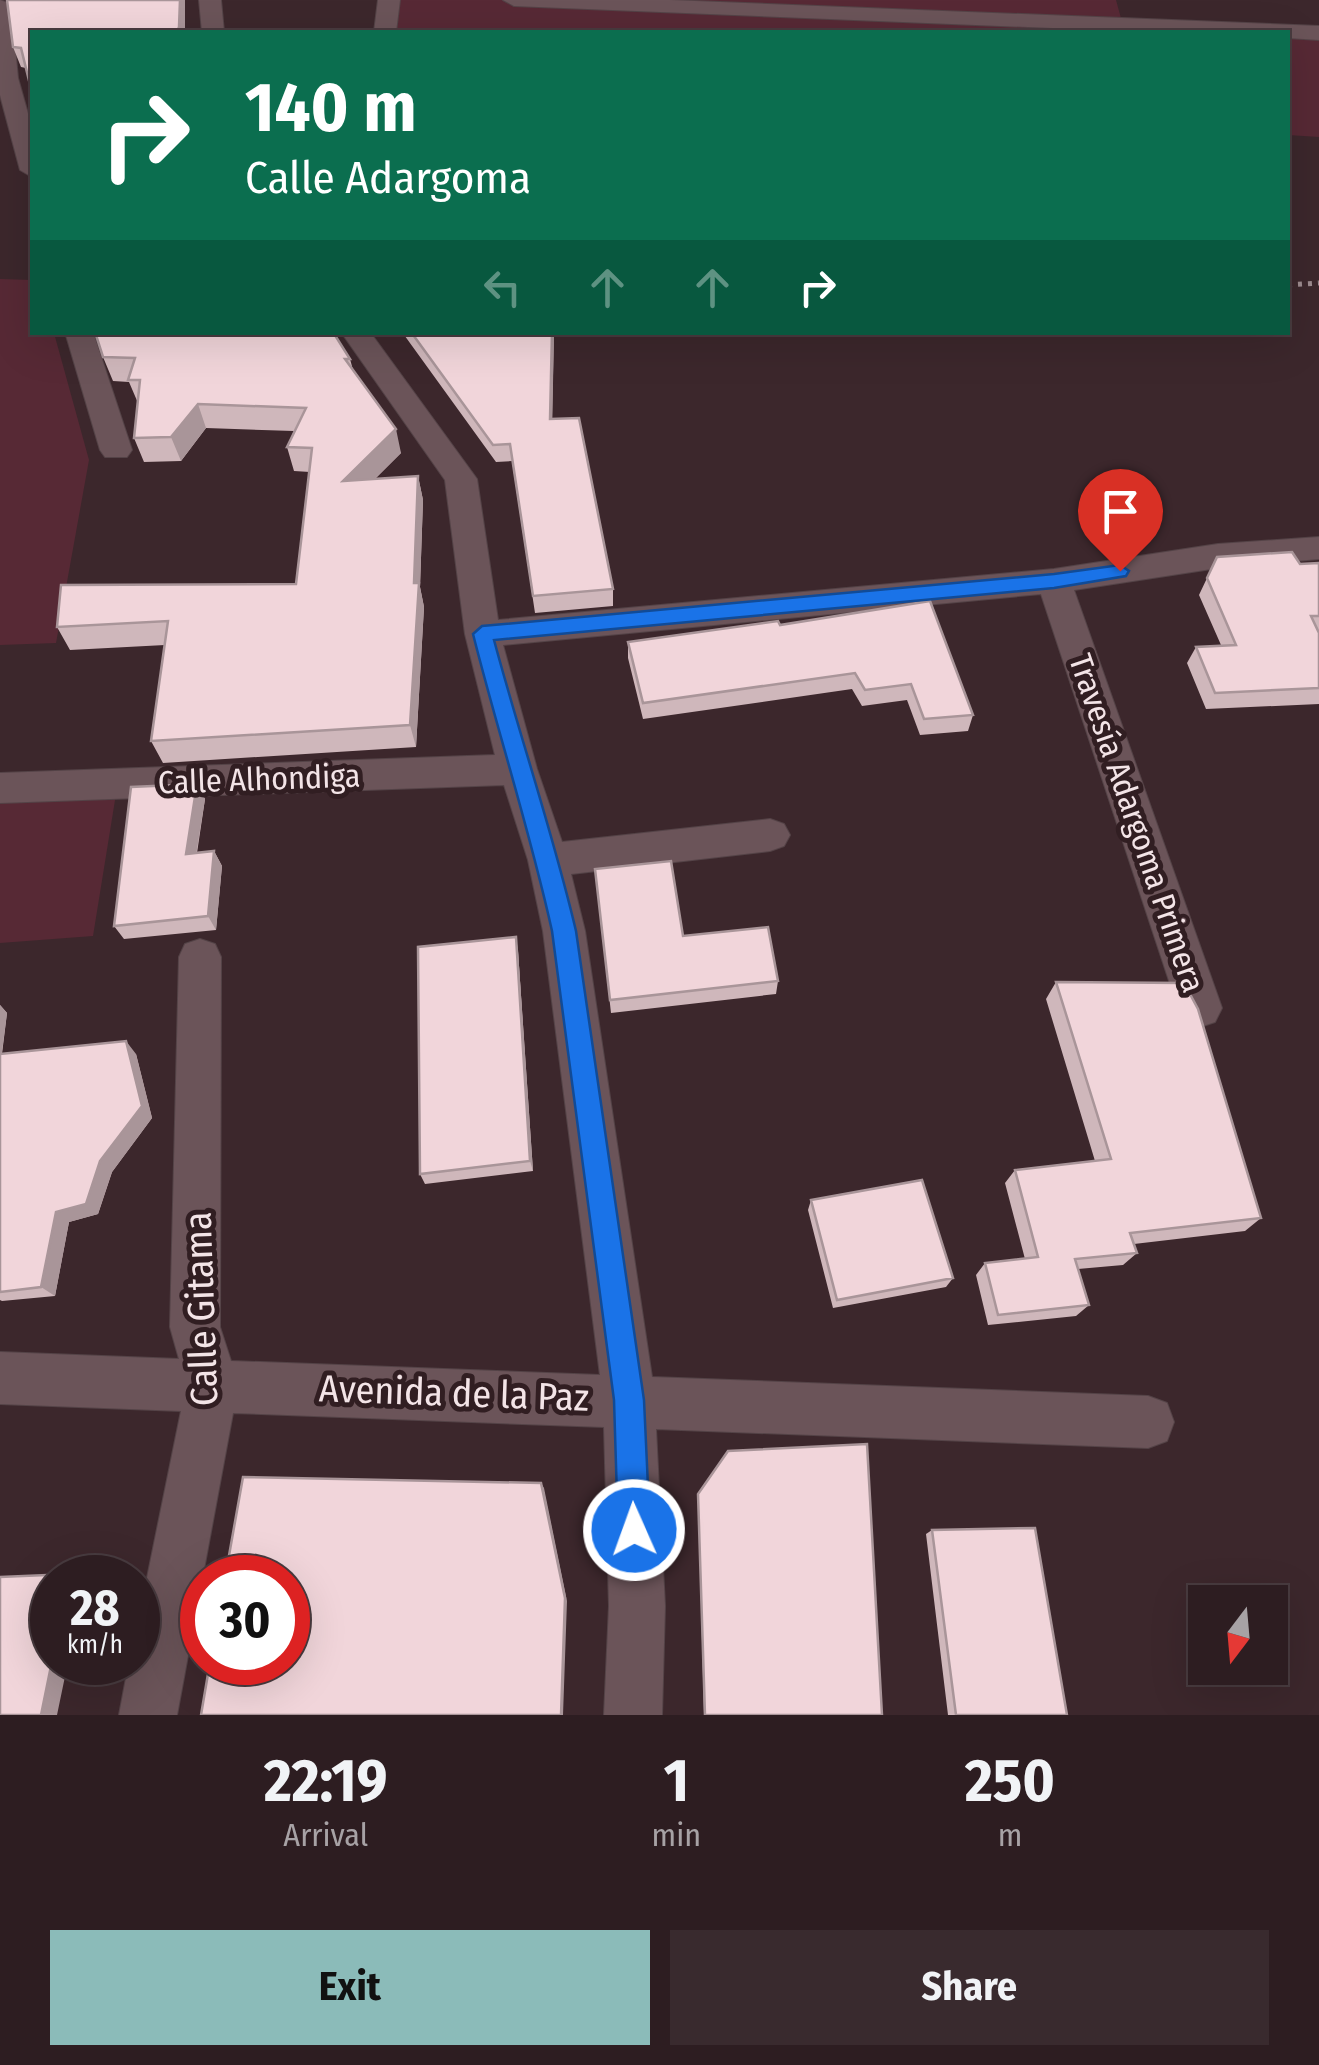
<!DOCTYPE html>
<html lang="en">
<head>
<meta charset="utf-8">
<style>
  :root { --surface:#2d1d21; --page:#392a2e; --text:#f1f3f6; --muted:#a7a2a5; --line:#483b3f; --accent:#8bbbb9 }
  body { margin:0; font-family:"Fira Sans Condensed",sans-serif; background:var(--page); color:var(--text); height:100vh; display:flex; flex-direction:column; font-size:38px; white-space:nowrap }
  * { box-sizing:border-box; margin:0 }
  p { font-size:32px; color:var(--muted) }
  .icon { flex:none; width:55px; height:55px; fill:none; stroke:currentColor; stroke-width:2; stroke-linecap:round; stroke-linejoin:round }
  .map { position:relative; height:1715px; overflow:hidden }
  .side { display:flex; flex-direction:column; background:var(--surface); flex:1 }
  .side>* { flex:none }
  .top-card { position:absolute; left:30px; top:30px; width:1260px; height:305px; border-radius:0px; box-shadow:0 10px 40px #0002,0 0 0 2px var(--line); background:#0b6e4f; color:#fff; overflow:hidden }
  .needle { width:65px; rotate:196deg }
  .fabs { position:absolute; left:1188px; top:1585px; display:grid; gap:20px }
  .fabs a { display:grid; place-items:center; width:100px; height:100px; border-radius:0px; background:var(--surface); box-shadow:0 10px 40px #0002,0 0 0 2px var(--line); font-size:50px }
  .speed { position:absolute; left:30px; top:1555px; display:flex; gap:20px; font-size:50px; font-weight:700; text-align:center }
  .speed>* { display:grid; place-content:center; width:130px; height:130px; border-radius:50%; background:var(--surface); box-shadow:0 10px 40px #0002,0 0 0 2px var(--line); line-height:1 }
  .speed small { font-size:25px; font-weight:400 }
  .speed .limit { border:15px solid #d22; background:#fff; color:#111 }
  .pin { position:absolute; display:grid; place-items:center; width:85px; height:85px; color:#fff; margin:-102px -42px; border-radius:50% 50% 50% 0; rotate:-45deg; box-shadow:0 0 10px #0007 }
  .pin .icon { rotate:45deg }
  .me { position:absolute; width:110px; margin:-55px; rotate:358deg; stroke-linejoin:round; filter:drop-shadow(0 0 8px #0008) }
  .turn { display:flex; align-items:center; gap:35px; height:210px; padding:0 50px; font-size:45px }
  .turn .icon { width:130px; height:130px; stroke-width:2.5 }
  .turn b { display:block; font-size:70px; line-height:85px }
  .lanes { display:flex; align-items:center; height:95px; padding:0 50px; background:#0003; justify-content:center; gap:50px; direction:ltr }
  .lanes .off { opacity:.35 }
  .eta { display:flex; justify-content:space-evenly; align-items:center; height:170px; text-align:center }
  .eta b { font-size:60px; font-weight:700; line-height:70px }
  .primary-button { display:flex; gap:20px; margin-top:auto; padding:20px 50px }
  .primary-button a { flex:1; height:115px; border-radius:0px; background:var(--accent); color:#111; font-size:40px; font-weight:700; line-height:115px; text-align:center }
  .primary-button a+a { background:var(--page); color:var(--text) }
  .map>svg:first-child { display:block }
</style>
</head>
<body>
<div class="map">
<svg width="1319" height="1715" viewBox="0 0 1319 1715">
  <rect width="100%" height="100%" fill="#3c272c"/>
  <path fill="#572935" d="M396 0H1116L1122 22 1319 32V137L1288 135V32H395Z
    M0 279 32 280V332L54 333 89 460 56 643 0 645Z
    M116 794 93 936 0 943V798Z"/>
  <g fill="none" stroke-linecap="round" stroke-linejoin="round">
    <g stroke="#544347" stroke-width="2">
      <path id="street" d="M0 0 11 4 18 78 32 128V177L20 170 0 95Z
        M199 0H221L224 32H202Z
        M378 0H400L396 32H374Z
        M503 0H670L1319 26V40L1288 38V32H1148L514 6Z
        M65 332H93L132 450 127 457H105L100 450Z
        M341 332H370L477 479 498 620 1054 569 1218 544 1319 537V559L1218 568 1074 590 1222 1008 1215 1022 1200 1027 1185 1022 1178 1008 1041 594 503 645 537 769 562 842 770 819 784 824 790 835 784 846 770 851 571 874 585 931 652 1377 1148 1396 1167 1403 1174 1422 1167 1441 1148 1448 656 1429 665 1606 662 1715H604L609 1606 604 1427 233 1413 177 1715H119L129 1662H138V1622L181 1411 0 1404V1352L179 1359 170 1327 179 957 185 944 200 939 215 944 221 957 220 1327 231 1361 600 1375 543 931 528 860 504 785 0 803V773L495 755 465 634 445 480Z"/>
    </g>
    <path stroke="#9d8b8f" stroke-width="5" stroke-dasharray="4 6" stroke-linecap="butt" d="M1288 285 1319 283"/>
    <use href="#street" fill="#6b5459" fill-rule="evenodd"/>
  </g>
  <path fill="#cfb7bb" d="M7 0H185V32H32L26 68 21 67 13 47Z
    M402 332H554L552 419 613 589V606L535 613 512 461 496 462Z
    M103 357 350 359 353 370 401 453 375 479 418 476 423 500 420 587 424 607 416 747 163 763 151 741 165 645 70 650 57 627 296 584 310 472 294 471 287 447 294 431 206 428 181 461 144 462 134 438 138 403 129 382 113 381Z
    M1217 557 1300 564 1319 563V704L1206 709 1187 663 1196 647 1221 645 1199 595Z
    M930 601 973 715 968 731 920 735 907 700 862 706 852 689 643 719 628 658V642L780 625Z
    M197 784 205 799 197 853 214 851 222 866 216 930 124 939 114 926Z
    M595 869 683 936 778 981 776 994 611 1013Z
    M518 951 533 1171 425 1184 420 1174Z
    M1056 982 1261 1218 1245 1231 1134 1244 1137 1253 1123 1265 1078 1269 1089 1305 1076 1316 988 1325 976 1275 985 1263 1025 1259 1005 1183 1015 1170 1095 1161 1046 999Z
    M0 1005 7 1013 2 1054H136L152 1118 112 1172 98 1214 69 1222 55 1296 2 1301 0 1300Z
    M811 1200 953 1278 946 1287 833 1308 808 1210Z
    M698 1494 882 1715H704Z
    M932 1530 1067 1715H948L926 1534Z"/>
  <path fill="#a99599" d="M180 0H185V32H177Z
    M552 332H554L552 436 550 419Z
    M198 404 206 428 181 461 171 437Z
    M396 429 401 453 349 504 343 481Z
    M418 476 423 500 420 587 424 607 416 747 410 725Z
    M197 784 205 799 194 868 186 854Z
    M214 851 222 866 216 930 208 916Z
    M516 937 518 951 533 1171 530 1161Z
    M0 1005 7 1013 0 1067Z
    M126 1041 136 1054 152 1118 112 1172 98 1214 69 1222 55 1296 41 1287 56 1212Z
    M541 1483 544 1488 567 1601 563 1715H561Z
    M52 1662H68L57 1715H41Z"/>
  <path fill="#f1d5da" stroke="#a99599" stroke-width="2.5" d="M7 0H180L179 27 177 32H32V93L21 48 13 47Z
    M95 332H333L350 359H345L396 429 343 481 418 476 414 583H419L410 725 151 741 168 621 57 627 61 585 296 584 312 448 287 447 306 408 198 404 171 437 134 438 140 380H128L135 358 103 357Z
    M411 332H552L550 419 579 418 613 589 533 596 510 444 493 445Z
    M1292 552 1300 564 1319 563V616H1311L1319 633V688L1215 693 1196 647 1236 645 1207 578 1217 557Z
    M930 601 973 715 924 719 911 684 865 690 855 673 643 703 628 642 778 621 780 625Z
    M197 784 186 854 214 851 208 916 114 926 131 787Z
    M671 861 683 936 768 927 778 981 610 1000 595 869Z
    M516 937 530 1161 420 1174 418 947Z
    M1056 982 1184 983 1198 1009 1261 1218 1130 1233 1137 1253 1075 1259 1089 1305 998 1315 985 1263 1038 1257 1015 1170 1111 1159Z
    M126 1041 142 1106 100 1161 86 1204 56 1212 41 1287 0 1292V1054Z
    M922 1180 953 1278 837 1300 811 1200Z
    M867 1444 882 1715H705L698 1494 728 1451Z
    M243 1477 541 1483 565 1598 561 1715H201L210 1662H288V1578H225Z
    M1035 1528 1067 1715H956L932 1530Z
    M70 1574V1578H52V1661L41 1715H0V1577Z"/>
  <path fill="#1a73e8" stroke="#114b97" stroke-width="2.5" d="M1120 565 1129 571 1126 576 1054 588 494 640C520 737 553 833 576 931L644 1400 650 1530 645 1541 634 1546 623 1541 618 1530 614 1400 552 931C530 831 498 733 473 634L482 626 1054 574Z"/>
  <g text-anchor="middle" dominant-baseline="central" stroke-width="10" stroke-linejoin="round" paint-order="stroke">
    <g font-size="32" fill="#f3e4e7" stroke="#311e22">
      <text transform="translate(259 779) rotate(-2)">Calle Alhondiga</text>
      <text transform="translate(1137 823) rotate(71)">Travesía Adargoma Primera</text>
    </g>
    <g font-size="38" fill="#f3e4e7" stroke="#311e22">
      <text transform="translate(201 1309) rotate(-92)">Calle Gitama</text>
      <text transform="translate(454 1393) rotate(2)">Avenida de la Paz</text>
    </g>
  </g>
</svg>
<div class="fabs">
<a><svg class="needle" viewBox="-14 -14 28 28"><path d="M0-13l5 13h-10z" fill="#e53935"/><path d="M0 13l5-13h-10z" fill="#a7a2a5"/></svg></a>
</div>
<div class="speed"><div>28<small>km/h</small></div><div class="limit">30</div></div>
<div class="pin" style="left:1120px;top:571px;background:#d93025"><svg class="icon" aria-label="arrive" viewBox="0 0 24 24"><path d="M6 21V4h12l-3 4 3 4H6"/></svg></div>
<svg class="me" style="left:634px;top:1530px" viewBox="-20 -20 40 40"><circle r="17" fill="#1a73e8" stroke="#fff" stroke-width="3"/><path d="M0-11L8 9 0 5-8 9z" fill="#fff"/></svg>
<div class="top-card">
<div class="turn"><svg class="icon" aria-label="right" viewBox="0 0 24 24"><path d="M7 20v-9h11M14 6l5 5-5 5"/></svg><div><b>140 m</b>Calle Adargoma</div></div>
<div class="lanes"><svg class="icon off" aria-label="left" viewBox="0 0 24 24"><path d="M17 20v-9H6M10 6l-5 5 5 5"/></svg><svg class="icon off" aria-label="ahead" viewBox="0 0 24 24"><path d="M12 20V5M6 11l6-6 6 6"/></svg><svg class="icon off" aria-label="ahead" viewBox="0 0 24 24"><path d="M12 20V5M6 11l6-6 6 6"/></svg><svg class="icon" aria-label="right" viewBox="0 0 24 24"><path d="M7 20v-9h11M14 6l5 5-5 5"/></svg></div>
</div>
</div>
<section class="side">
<div class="eta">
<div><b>22:19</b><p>Arrival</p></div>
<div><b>1</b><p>min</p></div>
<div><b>250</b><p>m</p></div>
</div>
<div class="primary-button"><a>Exit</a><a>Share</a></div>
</section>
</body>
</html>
